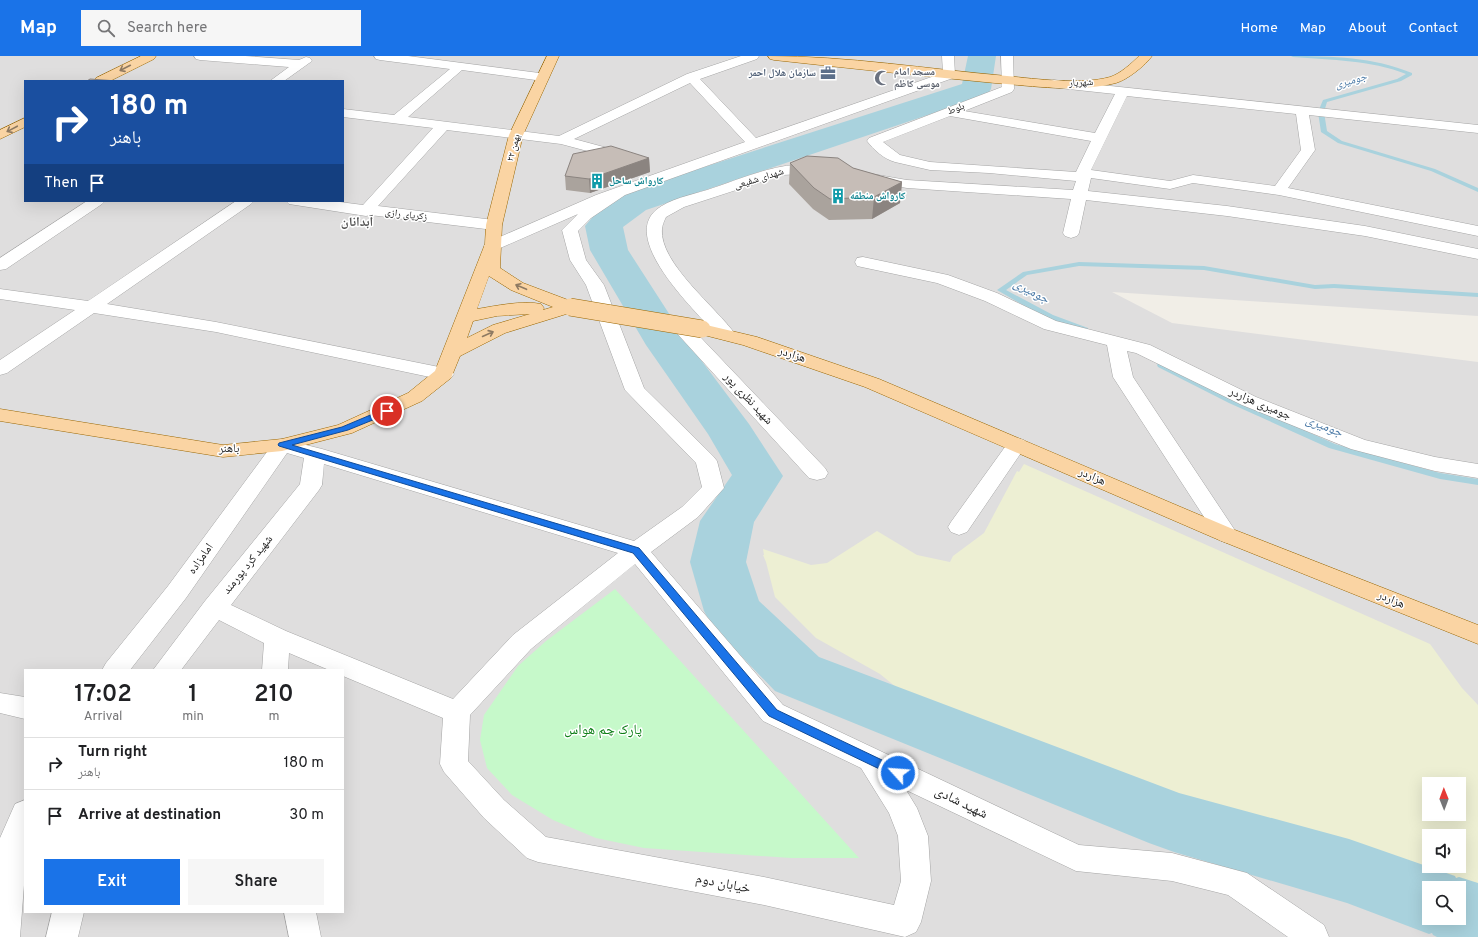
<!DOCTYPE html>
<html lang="en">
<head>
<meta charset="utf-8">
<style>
  :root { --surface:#fff; --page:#f6f6f6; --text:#202124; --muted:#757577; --line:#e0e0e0; --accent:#1a73e8 }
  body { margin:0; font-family:Overpass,"Noto Naskh Arabic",sans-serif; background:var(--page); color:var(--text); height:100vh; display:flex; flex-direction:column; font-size:15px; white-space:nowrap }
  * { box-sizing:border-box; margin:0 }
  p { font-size:13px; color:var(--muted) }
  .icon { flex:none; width:22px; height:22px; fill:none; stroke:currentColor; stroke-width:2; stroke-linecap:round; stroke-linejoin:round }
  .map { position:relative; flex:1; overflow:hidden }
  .side { position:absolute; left:24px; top:613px; width:320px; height:244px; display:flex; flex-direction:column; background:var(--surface); border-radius:0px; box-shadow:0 4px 16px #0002 }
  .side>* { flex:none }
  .top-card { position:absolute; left:24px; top:24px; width:320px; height:122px; border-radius:0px; box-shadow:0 4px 16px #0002; background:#1a4fa0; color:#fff; overflow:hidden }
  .needle { width:26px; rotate:359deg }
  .tools { position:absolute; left:1422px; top:721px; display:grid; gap:8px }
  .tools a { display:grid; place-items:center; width:44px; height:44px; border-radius:0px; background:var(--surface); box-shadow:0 4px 16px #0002; font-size:20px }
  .pin { position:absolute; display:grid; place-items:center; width:34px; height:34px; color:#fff; margin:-17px; border:2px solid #fff; border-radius:50%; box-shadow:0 1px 4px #0007 }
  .me { position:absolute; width:44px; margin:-22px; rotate:296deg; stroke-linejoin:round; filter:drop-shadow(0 0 3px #0008) }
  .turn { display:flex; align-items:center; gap:14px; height:84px; padding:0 20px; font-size:18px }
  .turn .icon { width:52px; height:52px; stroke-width:2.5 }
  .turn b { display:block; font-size:28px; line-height:34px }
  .then { display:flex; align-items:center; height:38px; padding:0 20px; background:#0003; gap:8px; font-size:15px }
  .eta { display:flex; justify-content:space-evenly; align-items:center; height:68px; text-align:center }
  .eta b { font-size:24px; font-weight:600; line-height:28px }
  .button { display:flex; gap:8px; margin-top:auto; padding:8px 20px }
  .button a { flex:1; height:46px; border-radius:0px; background:var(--accent); color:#fff; font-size:16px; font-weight:600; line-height:46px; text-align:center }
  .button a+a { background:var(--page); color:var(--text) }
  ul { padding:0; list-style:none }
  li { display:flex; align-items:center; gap:12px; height:52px; padding:0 20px; border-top:1px solid var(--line) }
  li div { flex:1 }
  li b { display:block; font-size:15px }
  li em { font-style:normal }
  header { display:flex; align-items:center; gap:24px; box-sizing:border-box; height:56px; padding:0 20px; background:var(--accent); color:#fff }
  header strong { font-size:19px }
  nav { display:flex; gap:22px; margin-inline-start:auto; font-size:14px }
  .search { width:280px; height:36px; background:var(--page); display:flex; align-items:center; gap:10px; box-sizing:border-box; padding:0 14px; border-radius:0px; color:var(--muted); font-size:15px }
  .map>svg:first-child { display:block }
</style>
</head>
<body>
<header>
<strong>Map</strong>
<div class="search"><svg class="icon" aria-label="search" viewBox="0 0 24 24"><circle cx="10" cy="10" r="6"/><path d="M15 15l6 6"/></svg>Search here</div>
<nav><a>Home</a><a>Map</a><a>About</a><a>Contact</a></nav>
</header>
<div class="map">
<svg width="1478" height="881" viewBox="0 0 1478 881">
  <rect width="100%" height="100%" fill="#f1eee7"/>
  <path fill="#dfdede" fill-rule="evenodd" d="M0 0H1478V260L1112 236 1172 267 1478 306V881H0ZM25 25H343V145H25ZM25 614H343V856H25ZM1429 728H1459V758H1429ZM1429 780H1459V810H1429ZM1429 832H1459V862H1429Z"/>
  <path fill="#edefd3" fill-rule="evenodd" d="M1024 408 1430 588 1462 632 1478 649V835L1416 818 1312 793 1133 739 934 662 880 618 816 582 775 541 766 506 763 499H764L763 493 811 509 827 507 877 475 917 499 950 506 953 500 984 477 1017 415 1019 416ZM1429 728H1459V758H1429ZM1429 780H1459V810H1429Z"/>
  <path fill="#c6f9ca" d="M615 533 859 802H791L644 792 596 782 553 764 512 739 487 712 480 684 484 659 518 610 546 585Z"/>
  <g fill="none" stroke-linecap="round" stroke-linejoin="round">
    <path fill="#a9d2dd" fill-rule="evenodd" d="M1291 0C1332 0 1373 1 1412 17V19L1401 25 1327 46 1324 56 1327 75 1342 85 1435 113 1478 132V136L1431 115 1338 87 1321 76 1318 56 1323 44 1397 23 1406 18C1370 4 1332 4 1293 1Z
      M1079 206 1204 210 1315 229 1334 228 1478 237V241L1334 232 1315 233 1204 214 1079 210 1027 219 1006 234 1053 259 1088 272V276H1085L1047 263 997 234 1023 216Z
      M1158 307H1164L1235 343 1335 388 1440 417 1478 423V429L1440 423 1329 392 1229 347 1158 311 1157 309Z"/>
    <path fill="#a9d2dd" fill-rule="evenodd" d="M968 0H996L991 33 987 39 646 154 623 171 628 194 686 284 749 368 783 420 754 466 746 506 759 545 819 601 1179 737 1349 783 1455 820 1456 822 1459 821 1478 827V881H1437L1433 879 1432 877 1429 878 1347 847 1174 796 1149 787 775 635 712 570 704 555 690 506 700 465 732 419 708 378 646 289 590 194 585 170 601 151 620 138 962 28ZM1429 832H1459V862H1429Z"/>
    <g stroke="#a5a5a5" stroke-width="1">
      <path id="minor" d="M194 0H245L299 4 306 1 310 2 312 5 284 25H270L289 11 200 4 196 3Z
        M374 0H408L547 18 549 21 547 24 543 25 462 14 408 61 559 80 687 18 741 0H759L757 3 700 23 756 82 943 17 942 0H954L955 19 953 22 625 139 591 162 578 175 586 204 604 229 644 332 713 400 717 405 724 432 698 461 651 496 783 649 1079 789 1172 797 1247 817 1324 869 1329 881H1288L1228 839 1172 825 1076 815 906 734 917 752 928 780 931 825 921 866 916 876 905 881 764 849 538 806 527 802 484 762 444 716 440 708 443 662 343 620V614H329L289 597 288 614H262L264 587 219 564 181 614H153L205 545 300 428 304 402 287 397 186 542 130 614H102L106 607 168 530 275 385 282 383 322 393 634 485 682 451 702 431 696 407 625 334 586 229 570 204 562 174 578 158 498 193 492 195 486 193 484 190 486 187 596 139 745 86 690 27 574 83 630 98 632 101 630 104 625 105 561 88 447 74 378 150 494 164 500 166 502 169 500 172 494 174 370 159 366 160 289 148 286 145H332L363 149 433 72 343 61V53L394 59 450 13 380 4 376 3ZM324 408 618 497 513 579 453 643 286 575 231 549 319 434 322 429ZM635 508 763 665 861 712 889 757 898 780 901 825 894 849 764 821 546 781 504 744 468 705 470 659 531 593Z
        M1001 0H1013L1014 33 1012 36 964 55 1095 77 1115 38 1050 31 1048 28 1050 25 1054 24 1478 69V77L1309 59 1315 94 1288 132 1478 170V180L1279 139 1193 127 1170 133 1091 122 1088 135 1227 150 1365 170 1478 193V203L1365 180 1227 160 1086 144 1079 177 1077 180 1071 182 1065 180 1063 177 1071 143 907 132 867 125 865 122 867 119 872 118 907 124 1073 134 1076 125 989 117 930 114 895 106C884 103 874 94 867 85L869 82 1002 31ZM1127 40 1296 58 1301 94 1275 130 1193 119 1170 125 1091 114ZM950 60 1091 85 1076 116 930 106 900 99 883 86Z
        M807 109 823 111 825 114 823 117 782 119 684 151 666 161C664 165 662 170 662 173 659 207 717 252 735 278L732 282 726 283 720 282C699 259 620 185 656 154 669 143 691 139 707 134 729 127 758 115 780 111 788 109 798 109 807 109Z
        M87 145H105L102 148 6 213 0 214V202Z
        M236 145H254L251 148 107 248 216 266 444 312 451 314 454 318 451 322 444 324 216 276 94 257 7 317 0 319V304L75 254 0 243V233L88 245Z
        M863 201 948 219 997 237 1056 265 1150 289 1256 341 1365 384 1435 401 1478 408V422L1435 415 1351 393 1242 349 1136 297 1127 295 1133 321 1238 479 1235 484 1227 487 1219 484 1113 321 1107 289 1044 273 985 245 937 227 857 210 855 206 857 202Z
        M679 264 685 265 825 412 828 417 825 422 817 424 809 422 673 273 670 269 673 265Z
        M1017 382 1024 384 1027 388 967 476 959 479 951 476 948 471 951 466 1010 384Z
        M0 637 25 641V663L0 657Z
        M25 744V816L20 881H0V782L15 748Z
        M52 856H84L78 881H46Z
        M284 856H316L321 881H289Z"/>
    </g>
    <g stroke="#9a6703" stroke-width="1">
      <path id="major" d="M141 0H156L154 3 110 25H94L96 22Z
        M547 0H559L523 79 502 169 500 212 523 227 576 247 579 251 576 255 505 277 460 300 451 322 422 345 352 377 282 395 223 401 0 365V353L223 389 282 383 338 369 408 337 435 315 485 188 486 169 509 79ZM489 220 511 234 553 251 543 254 544 252 541 248C523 244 495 250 477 253ZM530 258 493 269 467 282 473 265 497 260Z
        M768 0C848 0 927 13 1007 20 1036 23 1082 29 1110 21 1120 18 1132 7 1139 0H1152C1146 9 1127 24 1116 27 1077 37 1034 30 995 27 921 20 848 12 774 4L770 3Z
        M25 62V71L0 83V74Z
        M702 268 757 281 879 323 1235 474 1478 569V588L1219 484 865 331 743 289 696 277 693 273 696 269Z"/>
    </g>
    <use href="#minor" fill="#fff" fill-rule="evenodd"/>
    <use href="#major" fill="#fad4a3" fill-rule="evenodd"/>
    <g stroke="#9a6703" stroke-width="18" stroke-linecap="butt">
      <path id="major-bridge" d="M570 251 702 273"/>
    </g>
    <use href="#major-bridge" stroke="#fad4a3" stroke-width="17"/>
  </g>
  <path fill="#aaa39d" d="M649 102 650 116 590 137 566 134 565 120Z
    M790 107 853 112 902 126 900 147 872 163 829 164 813 153 789 128Z"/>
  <path fill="#8b8480" d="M649 102 650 116 590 137 589 123Z
    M902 126 900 147 872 163 874 141Z"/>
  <path fill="#c6bdb7" stroke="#8b8480" d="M90 23 117 25H87Z
    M611 90 649 102 589 123 565 120 573 98Z
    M807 100 838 102 853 112 902 126 874 141 830 143 814 132 790 107Z"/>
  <defs><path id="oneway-shaft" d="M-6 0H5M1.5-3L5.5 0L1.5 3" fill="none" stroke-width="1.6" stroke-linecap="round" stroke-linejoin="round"/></defs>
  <g stroke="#8e7a62">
    <use href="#oneway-shaft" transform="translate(125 12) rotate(153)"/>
    <use href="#oneway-shaft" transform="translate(12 73) rotate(152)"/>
    <use href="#oneway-shaft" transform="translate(521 231) rotate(-157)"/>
    <use href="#oneway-shaft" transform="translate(488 278) rotate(-24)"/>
  </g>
  <path fill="#1a73e8" stroke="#114b97" d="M387 352 390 353 391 355 390 357 348 374 292 389 639 492 777 654 903 714 904 717 903 720 898 722 894 720 769 660 633 497 279 390 278 389 279 387 342 371Z"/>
  <defs>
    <g id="office-bare" transform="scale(1.2)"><path d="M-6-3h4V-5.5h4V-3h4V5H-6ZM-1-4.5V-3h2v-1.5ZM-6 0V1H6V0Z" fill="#5c6f8a" stroke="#fff" stroke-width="2.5" paint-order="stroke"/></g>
    <g id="mosque-bare" transform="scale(1.2)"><path d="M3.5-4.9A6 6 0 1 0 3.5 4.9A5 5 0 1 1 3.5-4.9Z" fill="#6b7280" stroke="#fff" stroke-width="2.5" paint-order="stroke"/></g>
    <g id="building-bare" transform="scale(1.2)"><path d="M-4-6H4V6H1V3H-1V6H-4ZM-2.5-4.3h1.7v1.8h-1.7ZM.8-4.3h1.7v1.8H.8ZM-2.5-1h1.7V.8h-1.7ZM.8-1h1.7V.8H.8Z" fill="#0f9aa8" stroke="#fff" stroke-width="2.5" paint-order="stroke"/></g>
  </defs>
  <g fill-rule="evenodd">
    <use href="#office-bare" x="828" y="17"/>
    <use href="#mosque-bare" x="882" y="22"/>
    <use href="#building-bare" x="597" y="125"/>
    <use href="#building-bare" x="838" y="140"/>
  </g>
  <g text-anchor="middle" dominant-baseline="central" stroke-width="3" stroke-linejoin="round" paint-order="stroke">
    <g font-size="10" font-weight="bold" fill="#5b616d" stroke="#fff" text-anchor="start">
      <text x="894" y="16">مسجد امام<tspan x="894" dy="12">موسی کاظم</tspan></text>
    </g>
    <g font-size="10" font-weight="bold" fill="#4e5e75" stroke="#fff" text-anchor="end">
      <text x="816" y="17">سازمان هلال احمر</text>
    </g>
    <g font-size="10" fill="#212121" stroke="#fff">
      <text transform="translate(1081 27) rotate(-2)">شهریار</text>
      <text transform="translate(956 53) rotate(-21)">بلوط</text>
      <text transform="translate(514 92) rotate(-75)">۲۲ بهمن</text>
      <text transform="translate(759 123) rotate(-17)">شهدای شفیعی</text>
      <text transform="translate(406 159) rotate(7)">زکریای رازی</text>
    </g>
    <g font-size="10" font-weight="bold" fill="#0d838f" stroke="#fff" text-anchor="start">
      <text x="609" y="125">کارواش ساحل</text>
      <text x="850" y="140">کارواش منطقه</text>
    </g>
    <g font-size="11" font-style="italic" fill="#4b7aa7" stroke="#fff">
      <text transform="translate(1351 25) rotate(-16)">جومیری</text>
    </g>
    <g font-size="12" fill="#212121" stroke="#fff">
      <text transform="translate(792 299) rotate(18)">هزاردر</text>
      <text transform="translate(748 343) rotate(47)">شهید نظری پور</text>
      <text transform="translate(1260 348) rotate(23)">جومیری هزاردر</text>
      <text transform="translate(229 393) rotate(-1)">باهنر</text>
      <text transform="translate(1092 421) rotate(23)">هزاردر</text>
      <text transform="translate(201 503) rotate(-55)">امامزاده</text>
      <text transform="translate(248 509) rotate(-51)">شهید کرد پورمند</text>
      <text transform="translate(1391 544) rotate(22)">هزاردر</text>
    </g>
    <g font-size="13" font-weight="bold" fill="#545454" stroke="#fff">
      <text x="357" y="167">آبدانان</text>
    </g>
    <g font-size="13" font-style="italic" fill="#4b7aa7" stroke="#fff">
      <text transform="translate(1031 236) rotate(28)">جومیری</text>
      <text transform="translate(1324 371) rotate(22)">جومیری</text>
    </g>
    <g font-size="14" fill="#0e7f17" stroke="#fff">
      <text x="603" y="674">پارک چم هواس</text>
    </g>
    <g font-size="14" fill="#212121" stroke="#fff">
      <text transform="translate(961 747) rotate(26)">شهید شادی</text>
      <text transform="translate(723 828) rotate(11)">خیابان دوم</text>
    </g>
  </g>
</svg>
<div class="tools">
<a><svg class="needle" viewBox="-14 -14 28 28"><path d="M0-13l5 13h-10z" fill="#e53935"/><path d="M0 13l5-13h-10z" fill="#757577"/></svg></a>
<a><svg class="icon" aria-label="sound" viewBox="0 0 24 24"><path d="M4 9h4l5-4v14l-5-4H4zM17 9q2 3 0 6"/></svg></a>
<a><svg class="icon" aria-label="search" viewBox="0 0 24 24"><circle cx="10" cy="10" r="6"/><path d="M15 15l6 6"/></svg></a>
</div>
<div class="pin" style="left:387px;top:355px;background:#d93025"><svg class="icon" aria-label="arrive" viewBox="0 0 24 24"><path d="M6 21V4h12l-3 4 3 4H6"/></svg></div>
<svg class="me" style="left:898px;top:717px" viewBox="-20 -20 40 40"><circle r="17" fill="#1a73e8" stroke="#fff" stroke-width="3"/><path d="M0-11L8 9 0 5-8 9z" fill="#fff"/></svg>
<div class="top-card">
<div class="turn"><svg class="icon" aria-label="right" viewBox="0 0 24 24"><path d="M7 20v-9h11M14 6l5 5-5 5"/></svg><div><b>180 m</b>باهنر</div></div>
<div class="then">Then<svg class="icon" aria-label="arrive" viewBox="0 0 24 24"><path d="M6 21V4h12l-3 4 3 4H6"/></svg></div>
</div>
<section class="side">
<div class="eta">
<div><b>17:02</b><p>Arrival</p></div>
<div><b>1</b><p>min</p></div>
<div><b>210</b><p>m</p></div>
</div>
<ul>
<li><svg class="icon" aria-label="right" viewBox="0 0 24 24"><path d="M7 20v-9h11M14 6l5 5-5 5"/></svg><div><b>Turn right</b><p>باهنر</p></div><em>180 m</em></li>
<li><svg class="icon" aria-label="arrive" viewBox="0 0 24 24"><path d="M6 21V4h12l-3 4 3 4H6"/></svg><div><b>Arrive at destination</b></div><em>30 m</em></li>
</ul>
<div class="button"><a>Exit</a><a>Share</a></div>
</section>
</div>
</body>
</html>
